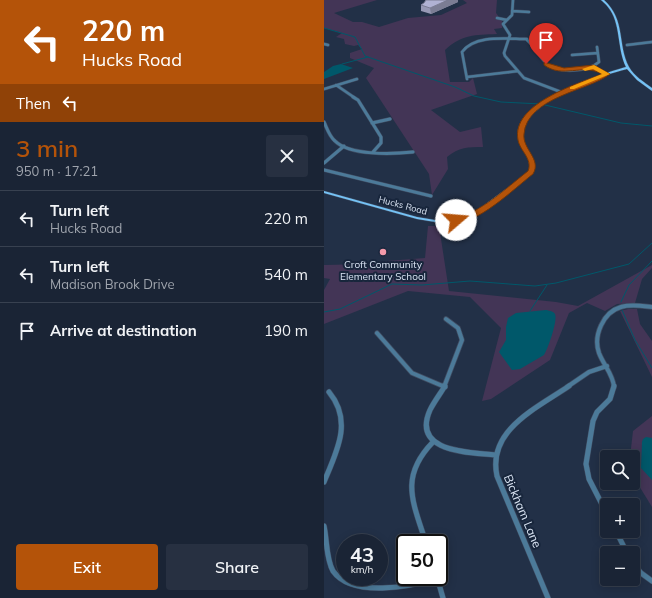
<!DOCTYPE html>
<html lang="en">
<head>
<meta charset="utf-8">
<style>
  :root { --surface:#1a2435; --page:#273041; --text:#f1f3f6; --muted:#9fa4ad; --line:#384150; --accent:#b45309 }
  body { margin:0; font-family:Mulish,sans-serif; background:var(--page); color:var(--text); height:100vh; display:flex; flex-direction:column; font-size:15px; white-space:nowrap }
  * { box-sizing:border-box; margin:0 }
  p { font-size:13px; color:var(--muted) }
  .icon { flex:none; width:22px; height:22px; fill:none; stroke:currentColor; stroke-width:2; stroke-linecap:round; stroke-linejoin:round }
  .map { position:relative; flex:1; overflow:hidden }
  .side { display:flex; flex-direction:column; background:var(--surface); width:324px }
  .side>* { flex:none }
  .guide { background:#b45309; color:#fff; overflow:hidden }
  .fabs { position:absolute; left:276px; top:450px; display:grid; gap:8px }
  .fabs a { display:grid; place-items:center; width:40px; height:40px; border-radius:4px; background:var(--surface); box-shadow:0 2px 10px #0003,0 0 0 1px var(--line); font-size:20px }
  .speed { position:absolute; left:12px; top:534px; display:flex; gap:8px; font-size:20px; font-weight:700; text-align:center }
  .speed>* { display:grid; place-content:center; width:52px; height:52px; border-radius:50%; background:var(--surface); box-shadow:0 2px 10px #0003,0 0 0 1px var(--line); line-height:1 }
  .speed small { font-size:10px; font-weight:400 }
  .speed .limit { border:2px solid #111; border-radius:6px; background:#fff; color:#111 }
  .pin { position:absolute; display:grid; place-items:center; width:34px; height:34px; color:#fff; margin:-41px -17px; border-radius:50% 50% 50% 0; rotate:-45deg; box-shadow:0 0 4px #0007 }
  .pin .icon { rotate:45deg }
  .me { position:absolute; width:44px; margin:-22px; rotate:72deg; stroke-linejoin:round; filter:drop-shadow(0 0 3px #0008) }
  .turn { display:flex; align-items:center; gap:14px; height:84px; padding:0 16px; font-size:18px }
  .turn .icon { width:52px; height:52px; stroke-width:2.5 }
  .turn b { display:block; font-size:28px; line-height:34px }
  .then { display:flex; align-items:center; height:38px; padding:0 16px; background:#0003; gap:8px; font-size:15px }
  .round { display:grid; place-items:center; flex:none; width:42px; height:42px; border-radius:4px; background:var(--page) }
  .overview { display:flex; align-items:center; justify-content:space-between; height:68px; padding:0 16px }
  h1 { font-size:24px; font-weight:600; line-height:30px; color:var(--accent) }
  .cta { display:flex; gap:8px; margin-top:auto; padding:8px 16px }
  .cta a { flex:1; height:46px; border-radius:4px; background:var(--accent); color:#fff; font-size:16px; font-weight:600; line-height:46px; text-align:center }
  .cta a+a { background:var(--page); color:var(--text) }
  ul { padding:0; list-style:none }
  li { display:flex; align-items:center; gap:12px; height:56px; padding:0 16px; border-top:1px solid var(--line) }
  li div { flex:1 }
  li b { display:block; font-size:15px }
  li em { font-style:normal }
  main { display:flex; flex:1; min-height:0 }
  .map>svg:first-child { display:block }
</style>
</head>
<body>
<main>
<section class="side">
<div class="guide">
<div class="turn"><svg class="icon" aria-label="left" viewBox="0 0 24 24"><path d="M17 20v-9H6M10 6l-5 5 5 5"/></svg><div><b>220 m</b>Hucks Road</div></div>
<div class="then">Then<svg class="icon" aria-label="left" viewBox="0 0 24 24"><path d="M17 20v-9H6M10 6l-5 5 5 5"/></svg></div>
</div>
<div class="overview"><div><h1>3 min</h1><p>950 m · 17:21</p></div><a class="round"><svg class="icon" aria-label="close" viewBox="0 0 24 24"><path d="M6 6l12 12M18 6L6 18"/></svg></a></div>
<ul>
<li><svg class="icon" aria-label="left" viewBox="0 0 24 24"><path d="M17 20v-9H6M10 6l-5 5 5 5"/></svg><div><b>Turn left</b><p>Hucks Road</p></div><em>220 m</em></li>
<li><svg class="icon" aria-label="left" viewBox="0 0 24 24"><path d="M17 20v-9H6M10 6l-5 5 5 5"/></svg><div><b>Turn left</b><p>Madison Brook Drive</p></div><em>540 m</em></li>
<li><svg class="icon" aria-label="arrive" viewBox="0 0 24 24"><path d="M6 21V4h12l-3 4 3 4H6"/></svg><div><b>Arrive at destination</b></div><em>190 m</em></li>
</ul>
<div class="cta"><a>Exit</a><a>Share</a></div>
</section>
<div class="map">
<svg width="328" height="598" viewBox="0 0 328 598">
  <rect width="100%" height="100%" fill="#223047"/>
  <path fill="#433556" d="M0 0H53L10 13 29 22H38L55 27 84 18 117 15 143 3 139 0H173L172 13 178 21V28L170 29 173 34C151 35 138 34 121 50L126 82H145L149 78 153 94 107 110 136 132 157 127 159 147C144 147 135 147 123 157L124 169 108 195 105 174 42 78 50 68 26 58V53L38 49 34 45 30 46 21 44 20 39 12 37 18 33 0 28Z
    M104 226H115L125 291 232 302 254 306 328 265V268L318 279 311 303 293 304 281 311 263 303 245 313 226 360 167 399 158 401 177 328 146 297 84 291 0 324V290L6 279 0 278V265C34 265 67 260 101 258Z
    M304 309H313L316 324 328 341V377L296 311Z
    M328 416V507L309 476V457H306L309 431Z"/>
  <path fill="#00586a" d="M17 64 29 68 0 79V72L9 66Z
    M222 310C226 311 229 311 231 314 234 320 224 349 220 355L196 369 188 370 175 352 182 340V327L184 318 192 313Z
    M322 437 328 438V480L317 468 318 442 319 439Z"/>
  <g fill="none" stroke-linecap="round" stroke-linejoin="round">
    <path stroke="#00586a" stroke-width="1" d="M0 28 31 37 41 56 131 87 150 96 177 102 217 104
      M18 64 44 57
      M221 105 297 123 328 126
      M297 302 305 285 328 261
      M298 310 311 340 328 368
      M206 311 223 285
      M0 312 16 309 68 284 98 285 146 281 211 286 232 283 305 264 328 243"/>
    <g stroke="#404d63" stroke-width="3.5">
      <path id="minor-far3" d="M189 0 188 15 179 24 186 35 180 53 181 56 200 78 237 92
        M188 11 205 12
        M173 18 183 20
        M202 39C212 48 214 55 222 63 233 74 264 72 275 62L273 47
        M0 44 4 45
        M303 45 328 42
        M248 55 274 53
        M270 67 283 74
        M143 77 194 71
        M143 79 138 52C151 34 183 39 203 39
        M12 85 31 98
        M0 89 33 79"/>
    </g>
    <g stroke="#404d63" stroke-width="4">
      <path id="minor-far2" d="M29 97 34 100 57 137V143L49 152
        M0 122C3 128 5 136 11 141 26 156 69 154 89 152
        M48 123 66 119
        M0 163 20 146
        M0 170 107 196"/>
    </g>
    <g stroke="#404d63" stroke-width="5.5">
      <path id="minor-far1" d="M53 333 88 373 121 387
        M120 387 138 340 134 328 122 319
        M243 387 265 372 283 366
        M290 387C289 374 280 366 275 353 269 336 279 312 297 307 307 304 318 306 328 307"/>
    </g>
    <g stroke="#404d63" stroke-width="6">
      <path id="minor" d="M119 386 121 387
        M121 386C116 394 110 402 106 410 87 453 146 452 171 455
        M0 482C13 451 29 421 5 392
        M283 514 265 479 262 464 269 421 273 412 286 399 290 386
        M0 526C3 539 2 559 9 571 28 598 87 587 113 578
        M292 531 303 553
        M102 543C89 502 75 477 109 442
        M309 563 317 573 328 581
        M113 577 119 598
        M224 598 173 476C163 430 213 408 245 386"/>
    </g>
    <g stroke="#404d63" stroke-width="1">
      <path id="major" d="M277 0H280C302 20 293 44 305 67 310 76 320 82 328 88V91L313 80 303 69C275 76 201 101 198 135 197 149 213 155 209 172L155 214 132 222H111L93 219 0 193V191L93 217 111 220H131L151 212 205 172C209 155 193 148 194 134 199 99 273 75 302 67 293 49 297 22 284 7 282 4 279 2 277 0Z"/>
    </g>
    <use href="#minor-far3" stroke="#4c7a99" stroke-width="2.5"/>
    <use href="#minor-far2" stroke="#4c7a99" stroke-width="3"/>
    <use href="#minor-far1" stroke="#4c7a99" stroke-width="4"/>
    <use href="#minor" stroke="#4c7a99" stroke-width="5"/>
    <use href="#major" fill="#75c2f5" fill-rule="evenodd"/>
  </g>
  <path fill="#9799b5" d="M134 2 107 14 97 11V5L100 3Z"/>
  <path fill="#7b7d94" d="M124 0H134V2L107 14 106 8Z"/>
  <path fill="#b0b2d3" stroke="#7b7d94" d="M102 0H124L106 8 97 5 100 3Z"/>
  <path fill="#b45309" stroke="#753606" d="M220 62 240 68 270 65 286 74C264 91 203 97 200 134 198 149 218 159 209 174 192 187 151 227 129 222V219C158 212 181 189 204 171 209 159 196 151 194 140 187 104 253 84 278 74 258 63 239 79 220 65Z"/>
  <path fill="#f59e0b" d="M270 65 286 74 250 89H246V87L278 74 269 69 261 71 258 69Z"/>
  <circle fill="#f39aaa" stroke="#18263c" stroke-width="1.5" cx="59" cy="252" r="4"/>
  <g text-anchor="middle" dominant-baseline="central" stroke-width="4" stroke-linejoin="round" paint-order="stroke">
    <g font-size="9" fill="#dbe5f4" stroke="#18263c">
      <text transform="translate(79 205) rotate(15)">Hucks Road</text>
    </g>
    <g font-size="10" fill="#dbe5f4" stroke="#18263c">
      <text x="59" y="264">Croft Community<tspan x="59" dy="12">Elementary School</tspan></text>
    </g>
    <g font-size="12" fill="#dbe5f4" stroke="#18263c">
      <text transform="translate(199 511) rotate(67)">Bickham Lane</text>
    </g>
  </g>
</svg>
<div class="fabs">
<a><svg class="icon" aria-label="search" viewBox="0 0 24 24"><circle cx="10" cy="10" r="6"/><path d="M15 15l6 6"/></svg></a>
<a>+</a>
<a>−</a>
</div>
<div class="speed"><div>43<small>km/h</small></div><div class="limit">50</div></div>
<div class="pin" style="left:222px;top:64px;background:#d93025"><svg class="icon" aria-label="arrive" viewBox="0 0 24 24"><path d="M6 21V4h12l-3 4 3 4H6"/></svg></div>
<svg class="me" style="left:132px;top:220px" viewBox="-20 -20 40 40"><circle r="19" fill="#fff"/><path d="M0-13L10 11 0 6-10 11z" fill="#b45309"/></svg>
</div>
</main>
</body>
</html>
